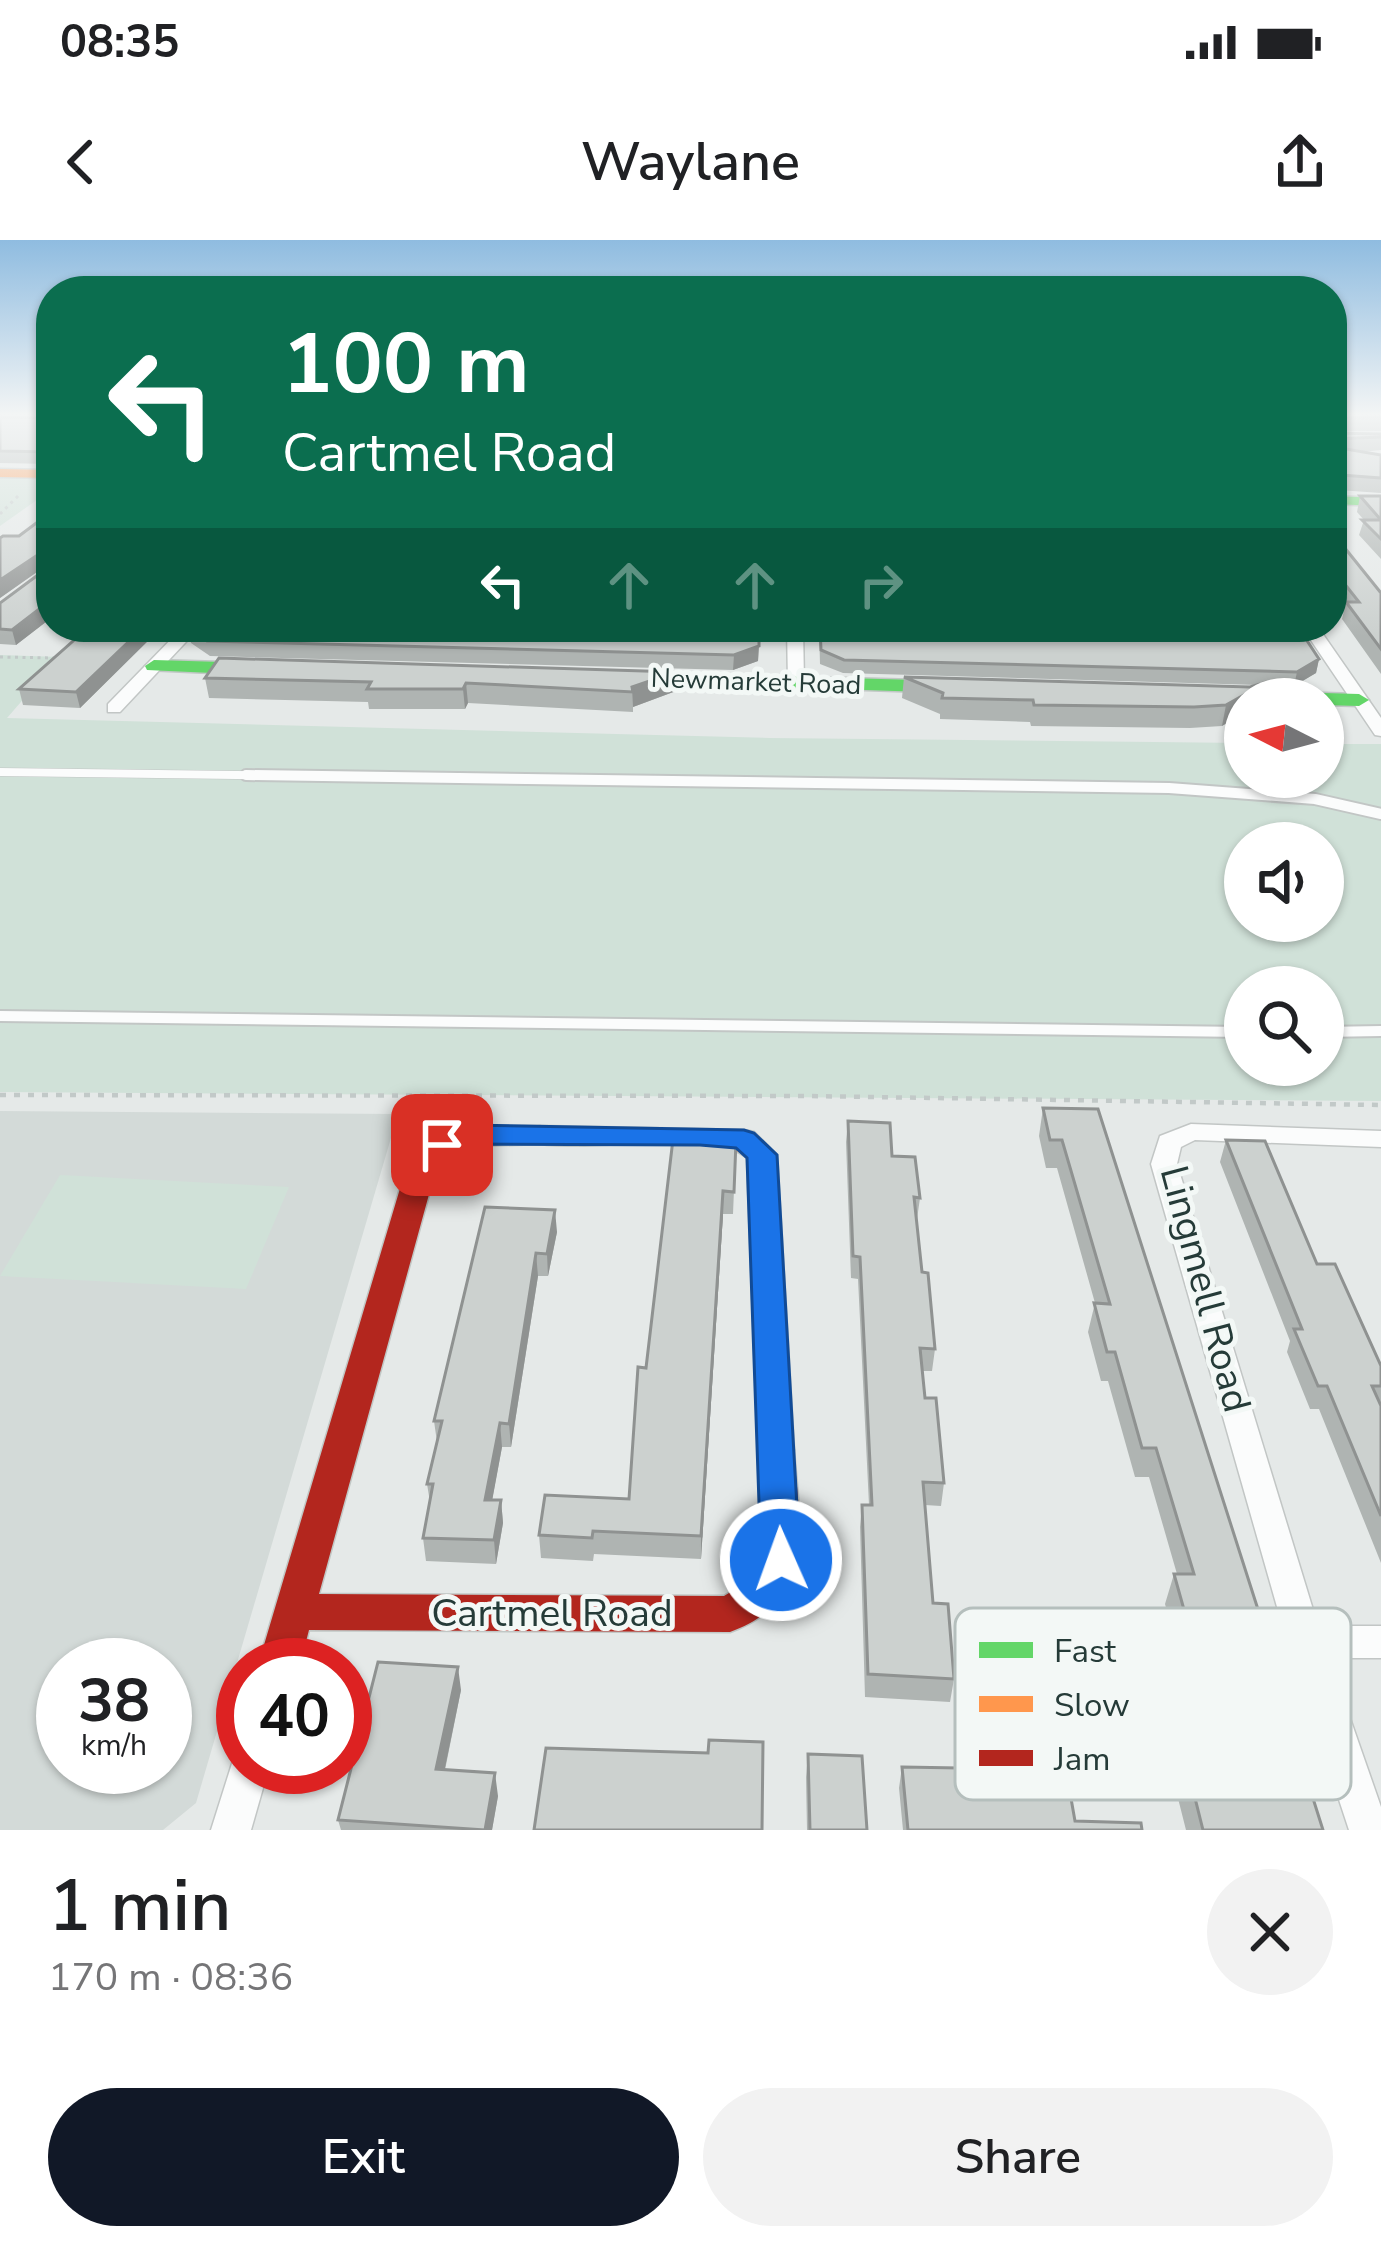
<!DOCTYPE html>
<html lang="en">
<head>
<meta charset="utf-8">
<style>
  :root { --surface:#fff; --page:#f2f2f2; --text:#202124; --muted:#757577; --accent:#111827 }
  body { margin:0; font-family:"Nunito Sans",sans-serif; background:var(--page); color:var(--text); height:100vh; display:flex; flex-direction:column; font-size:45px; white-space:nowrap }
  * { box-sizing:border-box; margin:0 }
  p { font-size:39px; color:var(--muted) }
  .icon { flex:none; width:66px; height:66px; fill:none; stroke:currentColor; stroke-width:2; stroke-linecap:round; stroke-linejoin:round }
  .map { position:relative; height:1590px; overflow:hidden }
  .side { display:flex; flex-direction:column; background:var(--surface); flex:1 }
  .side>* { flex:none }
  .hud { position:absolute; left:36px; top:36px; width:1311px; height:366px; border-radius:48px; box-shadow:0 3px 9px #0004; background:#0b6e4f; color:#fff; overflow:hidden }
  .needle { width:78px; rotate:276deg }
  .tools { position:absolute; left:1224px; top:438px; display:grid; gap:24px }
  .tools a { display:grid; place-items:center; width:120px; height:120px; border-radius:50%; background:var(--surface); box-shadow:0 3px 9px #0004; font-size:60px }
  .speed { position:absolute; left:36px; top:1398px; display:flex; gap:24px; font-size:60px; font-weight:700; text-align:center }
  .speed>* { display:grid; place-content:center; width:156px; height:156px; border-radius:50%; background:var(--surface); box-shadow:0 3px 9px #0004; line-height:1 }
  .speed small { font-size:30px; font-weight:400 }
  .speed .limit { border:18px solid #d22; background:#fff; color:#111 }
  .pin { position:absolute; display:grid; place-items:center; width:102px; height:102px; color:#fff; margin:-51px; border-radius:24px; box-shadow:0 6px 18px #0006 }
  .me { position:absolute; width:132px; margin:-66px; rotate:358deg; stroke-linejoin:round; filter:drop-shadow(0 0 9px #0008) }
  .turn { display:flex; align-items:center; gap:42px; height:252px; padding:0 48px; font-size:54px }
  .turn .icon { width:156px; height:156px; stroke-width:2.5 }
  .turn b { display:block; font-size:84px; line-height:102px }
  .lanes { display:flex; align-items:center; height:114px; padding:0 48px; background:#0003; justify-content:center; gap:60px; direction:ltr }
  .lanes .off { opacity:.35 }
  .round { display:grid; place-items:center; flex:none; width:126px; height:126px; border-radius:63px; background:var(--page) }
  .head { display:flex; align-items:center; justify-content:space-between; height:204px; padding:0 48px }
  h1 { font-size:72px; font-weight:600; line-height:90px }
  .action { display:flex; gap:24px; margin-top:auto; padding:24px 48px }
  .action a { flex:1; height:138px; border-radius:72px; background:var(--accent); color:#fff; font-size:48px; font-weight:600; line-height:138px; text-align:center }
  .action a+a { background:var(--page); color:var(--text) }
  .status { display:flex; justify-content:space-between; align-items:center; height:84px; padding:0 60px; background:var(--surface); direction:ltr }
  .status svg { height:33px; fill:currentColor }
  header { display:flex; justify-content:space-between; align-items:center; height:156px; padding:0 48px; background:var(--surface); font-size:54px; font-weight:600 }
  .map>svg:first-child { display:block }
</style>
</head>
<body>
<div class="status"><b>08:35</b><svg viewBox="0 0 49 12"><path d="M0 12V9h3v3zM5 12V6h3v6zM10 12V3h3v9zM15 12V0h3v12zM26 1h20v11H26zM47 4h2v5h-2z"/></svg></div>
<header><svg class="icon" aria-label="back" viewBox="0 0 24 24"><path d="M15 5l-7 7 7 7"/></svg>Waylane<svg class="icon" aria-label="share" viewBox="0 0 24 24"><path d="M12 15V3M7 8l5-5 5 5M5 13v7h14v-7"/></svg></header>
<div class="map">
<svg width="1381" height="1590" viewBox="0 0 1381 1590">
  <rect width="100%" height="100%" fill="#e5e9e8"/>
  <path fill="#d3dad8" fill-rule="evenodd" d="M0 871 398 874 196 1563 163 1590H0ZM63 1425H165V1527H63Z"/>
  <path fill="#d0e1d8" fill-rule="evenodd" d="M0 238 51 239V250L0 286Z
    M0 415 60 417 7 478 770 498 1245 503V537H1323V504H1381V861L0 852ZM1245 603H1323V681H1245ZM1245 747H1323V825H1245Z
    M60 935 289 947 246 1049 0 1036Z"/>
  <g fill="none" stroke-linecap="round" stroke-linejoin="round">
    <g stroke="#c2c6c5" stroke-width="9">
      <path id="lane-far1" d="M0 532 465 538"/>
    </g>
    <g stroke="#c2c6c5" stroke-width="14">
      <path id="lane" d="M246 535 1169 548 1315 559 1381 574
        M0 776 1245 792
        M1323 792 1381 791"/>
    </g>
    <g stroke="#c2c6c5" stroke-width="3">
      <path id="street" d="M183 387H200L120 472H108V464Z
        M787 387H803L804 443 796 448 788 443Z
        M1302 387H1318L1381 478V496L1375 495Z
        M1191 884 1381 891V907L1195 900 1181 907 1177 924 1318 1386H1381V1418H1329L1381 1567V1590H1349L1287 1402 1151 924 1160 896Z
        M243 1511V1527H269L251 1590H211L235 1514Z"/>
    </g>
    <g stroke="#c1c7c5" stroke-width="3">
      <path id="fast" d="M1332 256 1381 258V266L1332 264Z
        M154 420 258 423 267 429 258 435 147 430 145 426Z
        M631 432 954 441 963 447 954 453 624 442 622 438Z
        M1219 450 1359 454 1369 460 1359 466 1323 465V459L1212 460 1209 456Z"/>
    </g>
    <g stroke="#c1c7c5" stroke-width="3">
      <path id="slow" d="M0 229 51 230V238L0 237Z
        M540 886 744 890 754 892 777 915 794 1210 789 1220 776 1225 763 1220 758 1210 747 918C712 886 581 915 530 902L525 895 530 888Z"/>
    </g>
    <g stroke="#c1c7c5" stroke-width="3">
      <path id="jam" d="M476 886H540L555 895 540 904 471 906 436 929 319 1354 724 1356 752 1339 761 1320 758 1210 763 1200 776 1195 789 1200 794 1210C799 1287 819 1359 730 1392L309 1390 300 1425H258L407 925 439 898Z"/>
    </g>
    <path stroke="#c2c9c8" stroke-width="3" stroke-dasharray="3 4.5" stroke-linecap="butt" d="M0 274 21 253
      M0 417 54 418"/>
    <path stroke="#c2c9c8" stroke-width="4.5" stroke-dasharray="6 8" stroke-linecap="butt" d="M0 855 807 856 1381 865
      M419 885 426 857"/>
    <use href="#lane-far1" stroke="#fbfcfc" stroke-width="8"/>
    <use href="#lane" stroke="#fbfcfc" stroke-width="10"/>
    <use href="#street" fill="#fbfcfc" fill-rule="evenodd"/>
    <use href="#fast" fill="#63d668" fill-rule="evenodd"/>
    <use href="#slow" fill="#ff974d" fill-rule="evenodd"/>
    <use href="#jam" fill="#b3261e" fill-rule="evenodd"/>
  </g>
  <path fill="#afb4b2" d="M0 173H51V175H0Z
    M1332 173H1381V191H1332V193L1381 194V210L1361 212 1381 215V253L1338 250 1332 244Z
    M51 175V224L0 223V177L48 178Z
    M1360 256H1381V319L1359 295 1364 280 1357 272Z
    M51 272V378L16 405 0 404V363L50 326V323L0 358 19 296Z
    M1332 292 1381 353V434L1342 379 1345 366 1332 349Z
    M89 387H162L80 468 23 465 19 449Z
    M760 387 758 421 733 430 210 416 191 403 188 388Z
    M819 387H1298L1319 419 1316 433 1294 446 1266 445 1263 459H1245L1222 486 1190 488 1031 486 1030 482 940 479V474L902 458 904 437 1250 447 1258 445 843 433 820 424Z
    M676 432V451L633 467V472L468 463 465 469H369L368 462 209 458 205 438Z
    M1043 868 1098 869 1278 1432 1276 1440 1323 1590H1186L1162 1495 1172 1466H1193L1165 1364 1174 1334H1177L1149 1237H1135L1108 1141H1101L1088 1092 1095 1063 1057 928H1046L1039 896Z
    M848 881 892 916 920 958 917 979 922 1032 935 1109 932 1131H922L925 1158 944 1243 941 1266 925 1265 933 1363 954 1439 950 1462 865 1457 860 1287 862 1265H869L858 1039 851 1038 846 902Z
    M1226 900 1317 1024 1381 1126V1323L1319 1169H1310L1287 1112 1290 1101 1220 922Z
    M736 901 733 974H723L701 1319 594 1314 593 1321 541 1318 539 1295 629 1259 646 1128Z
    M485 967 557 992 548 1036H538L511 1207H502L492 1260H501L503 1283 496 1324 426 1321 423 1298 430 1262 427 1244 437 1202 434 1181Z
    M461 1450 445 1530 498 1556 492 1590H341L338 1580Z
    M808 1514 867 1590H807L806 1537Z
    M902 1527 1075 1581 1142 1590H903L899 1548Z"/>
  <path fill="#8f9291" d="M48 308 51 322 0 358V340Z
    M51 360V378L16 405 12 390Z
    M144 387H162L80 468 76 452Z
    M760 387 758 421 733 430 734 415Z
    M1319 419 1316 433 1294 446 1297 432Z
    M676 432V451L633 467 632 447Z
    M1267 442 1263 459H1245V473L1222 486 1226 465Z
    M466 443 468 463 465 469 463 449Z
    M723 951V974L701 1319V1296Z
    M555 970 557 992 548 1036 547 1014Z
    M536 1013 538 1036 511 1207 509 1184Z
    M500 1183 502 1207 488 1283 485 1260Z
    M501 1260 503 1283 496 1324 494 1300Z
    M458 1427 461 1450 440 1552 436 1529Z
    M495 1533 498 1556 492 1590H485Z"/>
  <path fill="#ccd1cf" stroke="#8f9291" stroke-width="3" d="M1332 173H1381V177L1335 178 1332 193 1381 194V197L1334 199V207L1381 215V238L1341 235 1337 230H1332Z
    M51 175V212L0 211V177L48 178Z
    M1360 256H1381V280Z
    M51 272V360L12 390 0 389V363L50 326 48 308 0 340V298L3 296H19Z
    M1362 280H1381V299Z
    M1332 292 1381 353V409L1346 362H1359L1332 328Z
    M89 387H144L76 452 19 449Z
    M759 387V406L734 415 207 401 188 388Z
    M820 387H1298L1319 419 1297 432 844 420 821 410Z
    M219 418 676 432 632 447 633 452 466 443 463 449H367L371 442 205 438Z
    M904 437 1250 447 1267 442 1226 465 1194 467 1034 465 1033 460 942 458 943 453Z
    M1043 868 1098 869 1278 1432H1273L1323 1590H1203L1172 1466H1211L1174 1334H1194L1156 1208H1142L1115 1112H1107L1094 1063 1110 1064 1062 900H1050Z
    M848 881 890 883 892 916 915 917 920 958 914 957 922 1032 928 1033 935 1109 920 1108 925 1158H936L944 1243 923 1242 933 1363 948 1364 954 1439 868 1434 862 1265H872L860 1017 853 1016Z
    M673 899 736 901 734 952 723 951 701 1296 593 1291 592 1298 539 1295 545 1255 629 1259 638 1127 646 1128Z
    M1226 900 1265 901 1317 1024H1335L1381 1126V1146H1372L1381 1166V1276L1327 1146H1318L1294 1089H1302Z
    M485 967 555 970 547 1014 536 1013 509 1184 500 1183 485 1260H501L494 1300 423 1298 433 1244H427L442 1181H434Z
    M378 1422 458 1427 436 1529 495 1533 485 1590 338 1580Z
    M709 1500 763 1502 762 1590H534L546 1508 708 1513Z
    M808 1514 862 1516 867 1590H810Z
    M902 1527 1066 1530 1075 1581 1141 1583 1142 1590H908Z"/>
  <linearGradient id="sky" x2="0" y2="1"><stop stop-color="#8fbce0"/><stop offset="0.44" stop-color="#f3f5f5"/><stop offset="1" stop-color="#f3f5f5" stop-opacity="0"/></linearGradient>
  <rect width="1381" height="396" fill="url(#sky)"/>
  <path fill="#1a73e8" stroke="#114b97" stroke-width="3" d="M468 885 744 890 754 893 777 915 800 1320 795 1332 781 1337 767 1332 761 1320 747 918 736 908 700 905 472 904 442 915 427 905 432 898Z"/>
  <g text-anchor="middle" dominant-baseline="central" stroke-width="10" stroke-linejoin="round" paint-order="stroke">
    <g font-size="27" fill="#253b38" stroke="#f3f8f6">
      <text transform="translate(756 442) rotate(2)">Newmarket Road</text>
    </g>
    <g font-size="39" fill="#253b38" stroke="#f3f8f6">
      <text transform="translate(1205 1049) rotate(75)">Lingmell Road</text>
      <text x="552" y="1373">Cartmel Road</text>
    </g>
  </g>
  <rect x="955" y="1368" width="396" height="192" rx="18" fill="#f3f8f6" stroke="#b5bfbd" stroke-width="3"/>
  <rect x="979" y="1402" width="54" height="16" fill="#63d668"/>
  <rect x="979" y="1456" width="54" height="16" fill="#ff974d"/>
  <rect x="979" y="1510" width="54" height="16" fill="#b3261e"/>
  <g font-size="33" fill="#253b38">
    <text x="1054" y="1422">Fast</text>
    <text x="1054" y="1476">Slow</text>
    <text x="1054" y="1530">Jam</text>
  </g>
</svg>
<div class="tools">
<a><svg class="needle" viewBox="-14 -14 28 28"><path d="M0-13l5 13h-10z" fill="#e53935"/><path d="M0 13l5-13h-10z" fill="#757577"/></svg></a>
<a><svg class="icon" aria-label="sound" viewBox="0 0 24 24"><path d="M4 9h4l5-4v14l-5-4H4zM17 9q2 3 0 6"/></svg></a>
<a><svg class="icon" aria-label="search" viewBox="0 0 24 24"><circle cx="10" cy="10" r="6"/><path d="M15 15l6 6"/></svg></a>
</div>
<div class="speed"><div>38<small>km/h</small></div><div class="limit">40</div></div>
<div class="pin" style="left:442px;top:905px;background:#d93025"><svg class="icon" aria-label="arrive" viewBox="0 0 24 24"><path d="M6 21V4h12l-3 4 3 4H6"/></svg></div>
<svg class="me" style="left:781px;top:1320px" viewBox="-20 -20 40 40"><circle r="17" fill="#1a73e8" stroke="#fff" stroke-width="3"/><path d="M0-11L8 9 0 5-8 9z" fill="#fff"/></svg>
<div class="hud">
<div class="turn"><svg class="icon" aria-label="left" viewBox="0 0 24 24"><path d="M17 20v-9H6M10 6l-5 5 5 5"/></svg><div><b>100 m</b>Cartmel Road</div></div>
<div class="lanes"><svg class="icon" aria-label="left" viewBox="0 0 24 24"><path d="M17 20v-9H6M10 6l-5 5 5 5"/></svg><svg class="icon off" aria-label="ahead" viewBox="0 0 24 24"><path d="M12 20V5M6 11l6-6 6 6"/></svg><svg class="icon off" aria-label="ahead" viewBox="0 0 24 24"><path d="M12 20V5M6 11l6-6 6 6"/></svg><svg class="icon off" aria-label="right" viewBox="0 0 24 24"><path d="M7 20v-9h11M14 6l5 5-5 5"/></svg></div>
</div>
</div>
<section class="side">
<div class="head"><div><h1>1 min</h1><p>170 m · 08:36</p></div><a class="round"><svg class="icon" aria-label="close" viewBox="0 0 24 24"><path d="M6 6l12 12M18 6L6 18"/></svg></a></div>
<div class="action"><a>Exit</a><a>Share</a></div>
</section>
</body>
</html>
